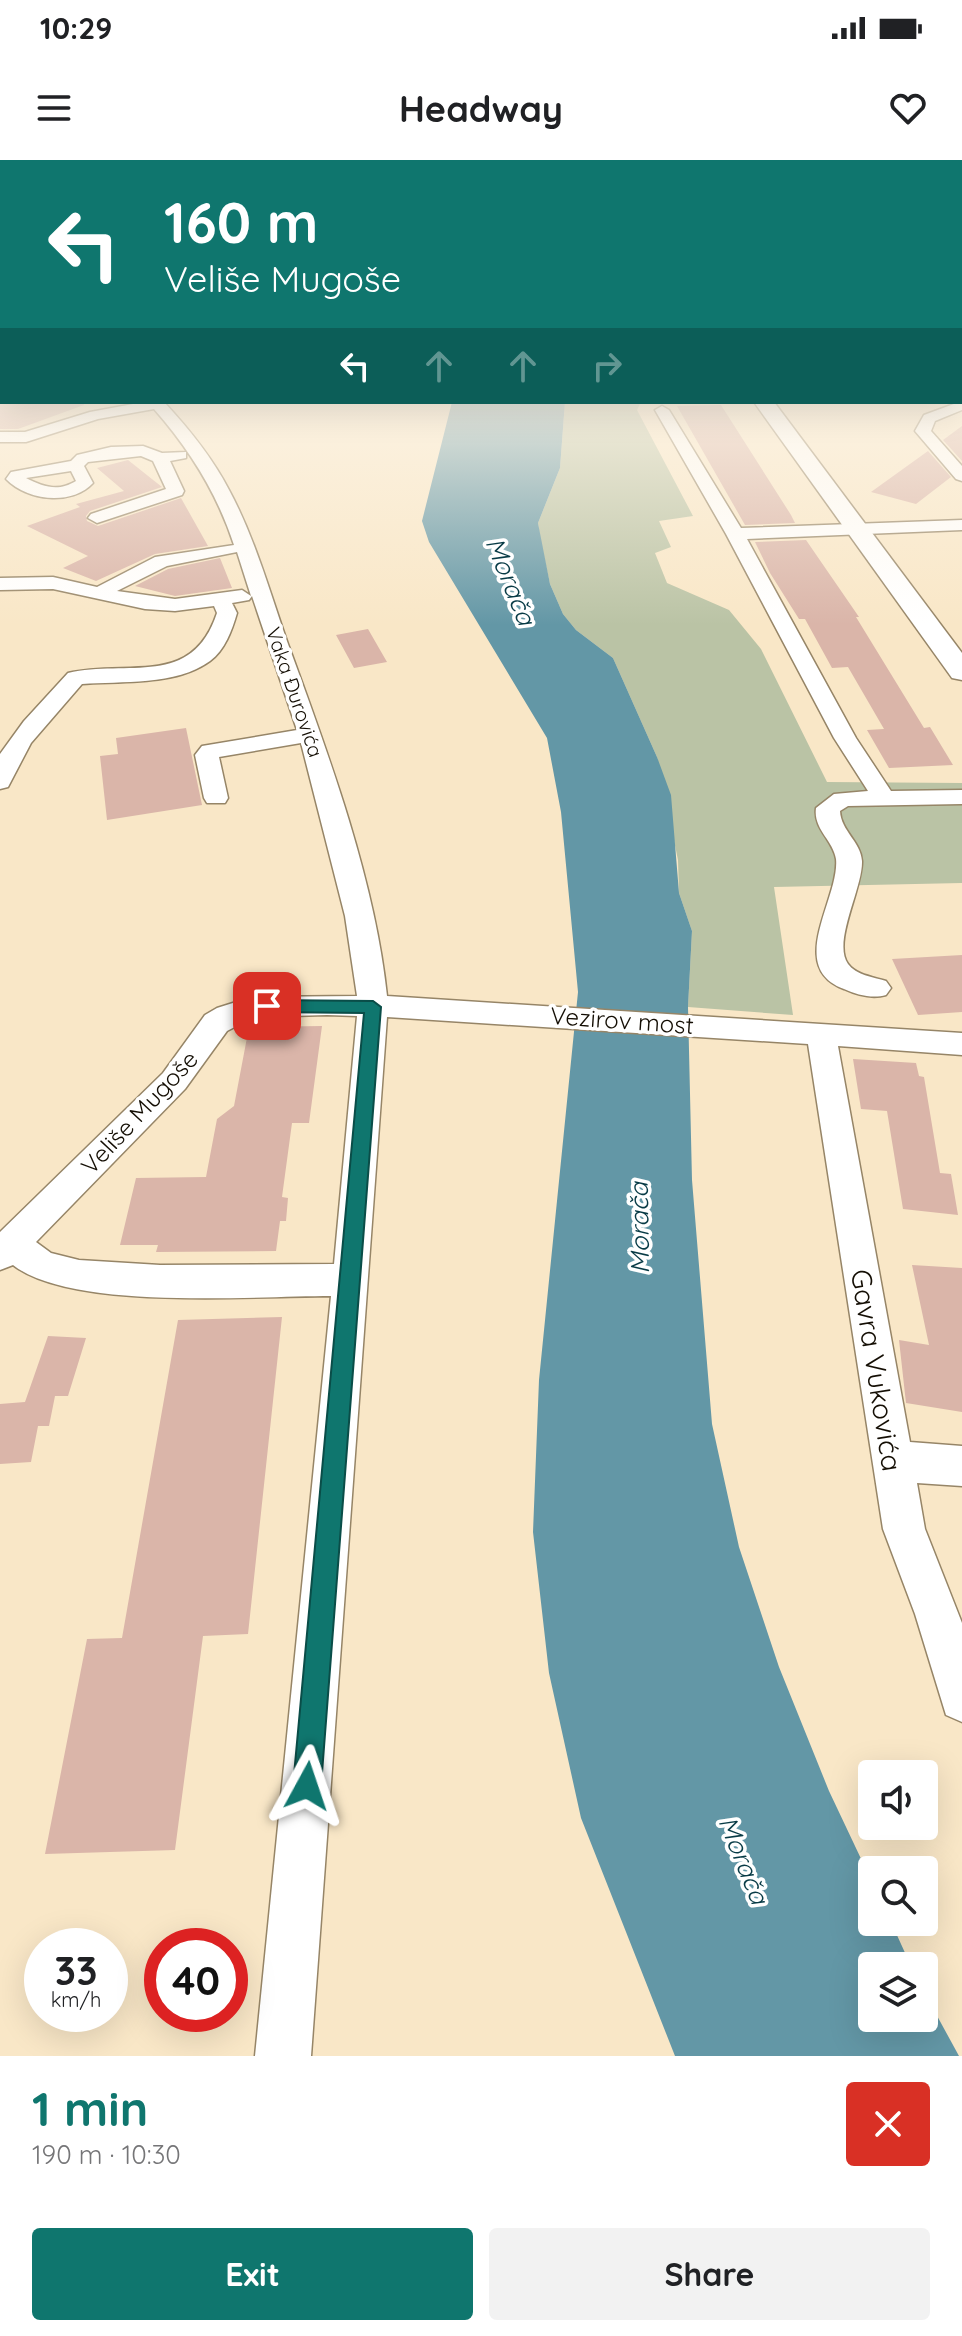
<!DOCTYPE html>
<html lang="en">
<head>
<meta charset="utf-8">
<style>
  :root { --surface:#fff; --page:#f2f2f2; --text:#202124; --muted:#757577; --accent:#0f766e }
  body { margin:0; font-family:Quicksand,sans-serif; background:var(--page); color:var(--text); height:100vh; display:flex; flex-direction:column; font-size:30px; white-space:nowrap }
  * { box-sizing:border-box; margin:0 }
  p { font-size:26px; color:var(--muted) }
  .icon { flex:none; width:44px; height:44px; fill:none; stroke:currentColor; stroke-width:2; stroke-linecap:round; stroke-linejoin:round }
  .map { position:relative; height:1896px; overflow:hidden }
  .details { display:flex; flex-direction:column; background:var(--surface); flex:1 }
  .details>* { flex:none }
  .guide { position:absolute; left:0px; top:0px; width:962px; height:244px; box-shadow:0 8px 32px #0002; background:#0f766e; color:#fff; overflow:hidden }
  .tools { position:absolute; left:858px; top:1600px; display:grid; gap:16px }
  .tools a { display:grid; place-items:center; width:80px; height:80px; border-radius:8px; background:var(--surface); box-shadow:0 8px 32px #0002; font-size:40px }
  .speed { position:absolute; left:24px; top:1768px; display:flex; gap:16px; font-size:40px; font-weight:700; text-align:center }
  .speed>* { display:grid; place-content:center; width:104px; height:104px; border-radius:50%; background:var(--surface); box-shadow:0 8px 32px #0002; line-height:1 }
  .speed small { font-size:20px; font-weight:400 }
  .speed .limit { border:12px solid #d22; background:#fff; color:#111 }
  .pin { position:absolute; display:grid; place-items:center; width:68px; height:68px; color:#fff; margin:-34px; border-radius:16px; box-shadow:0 4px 12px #0006 }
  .me { position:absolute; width:88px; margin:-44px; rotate:5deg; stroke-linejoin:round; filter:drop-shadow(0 0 6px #0008) }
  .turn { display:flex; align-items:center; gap:28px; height:168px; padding:0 32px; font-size:36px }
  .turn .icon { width:104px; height:104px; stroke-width:2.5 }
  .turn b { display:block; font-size:56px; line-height:68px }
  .lanes { display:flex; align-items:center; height:76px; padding:0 32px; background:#0003; justify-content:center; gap:40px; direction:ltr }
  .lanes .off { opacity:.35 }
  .round { display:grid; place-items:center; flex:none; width:84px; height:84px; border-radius:8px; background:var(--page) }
  .overview { display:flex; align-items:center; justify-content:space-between; height:136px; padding:0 32px }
  h1 { font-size:48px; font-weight:800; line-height:60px; color:var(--accent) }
  .cta { display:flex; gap:16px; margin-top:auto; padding:16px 32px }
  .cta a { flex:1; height:92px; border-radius:8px; background:var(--accent); color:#fff; font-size:32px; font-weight:800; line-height:92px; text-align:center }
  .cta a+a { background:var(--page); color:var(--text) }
  .status { display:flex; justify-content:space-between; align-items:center; height:56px; padding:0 40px; background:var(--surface); direction:ltr }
  .status svg { height:22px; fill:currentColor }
  header { display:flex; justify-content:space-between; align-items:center; height:104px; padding:0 32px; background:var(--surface); font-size:36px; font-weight:800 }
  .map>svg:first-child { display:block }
</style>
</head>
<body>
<div class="status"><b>10:29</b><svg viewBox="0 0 49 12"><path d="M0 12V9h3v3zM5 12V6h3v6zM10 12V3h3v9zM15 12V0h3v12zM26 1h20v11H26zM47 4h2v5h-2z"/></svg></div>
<header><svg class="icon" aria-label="menu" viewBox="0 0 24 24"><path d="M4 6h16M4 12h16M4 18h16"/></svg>Headway<svg class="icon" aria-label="heart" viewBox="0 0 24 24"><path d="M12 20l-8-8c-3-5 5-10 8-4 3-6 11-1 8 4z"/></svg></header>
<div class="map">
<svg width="962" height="1896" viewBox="0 0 962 1896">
  <rect width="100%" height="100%" fill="#f9e7c7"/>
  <path fill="#bac3a5" d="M565 242H641L637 250 693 356 659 361 671 387 655 393 667 423 729 450 761 489 827 622 962 623V723L774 727 793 855 688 847 692 771 679 733 678 700 657 597 613 498 576 470 563 454 550 424 540 378 538 363 560 308Z"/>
  <path fill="#6397a6" d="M452 242H565L560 308 538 363 550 424 563 454 576 470 613 498 657 597 671 635 679 733 692 771 688 847 692 1020 712 1264 739 1387 779 1507 829 1631 872 1722V1762H891L911 1806H872V1858H924V1832L959 1896H675L581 1658 549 1513 533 1372 539 1220 578 832 561 652 547 578 429 382 422 361Z"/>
  <path fill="#dab5a9" d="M0 242H83L84 245 18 269H0Z
    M721 245 791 355 795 363 745 365 677 246Z
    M962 266V301L943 280Z
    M928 291 951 317 916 344 871 332Z
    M128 300 162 327 90 351 86 356 87 361 98 366 181 338 208 386 155 394 96 421 63 408 88 396 27 366 80 347 76 344 124 331 97 308Z
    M806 380 859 457H856L924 568 930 567 953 605 889 608 867 570 884 569 848 507 832 508 805 459H799L770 413 755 382Z
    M220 398 232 428 175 436 135 426 168 409Z
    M368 469 387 502 354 508 336 475Z
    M186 568 202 645 107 660 100 596 118 594 116 578Z
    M962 795V852L918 855 892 799Z
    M322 866 309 963H292L282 1037 288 1038 286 1061H280L276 1091 156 1092 158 1085H120L136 1018 206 1017 217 959 234 946 249 867Z
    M853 899 916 903 919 916 924 917 940 1013 951 1014 958 1055 903 1049 887 951 861 949Z
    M912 1105 962 1108V1252L906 1243 899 1180 929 1185Z
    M282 1157 248 1474 203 1476 175 1690 45 1694 87 1479 122 1478 178 1160Z
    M48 1176 86 1178 68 1236H55L49 1266H38L31 1302 0 1304V1244L25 1242Z"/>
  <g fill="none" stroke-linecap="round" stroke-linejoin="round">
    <g stroke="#968567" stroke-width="3">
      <path id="minor" d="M962 241V250L935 261 931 271 962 306V321L956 319 915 271 924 255Z
        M144 242H164C189 269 212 297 229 330 255 378 270 433 288 484 328 593 375 720 387 836L962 873V895L838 886 910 1282 962 1286V1326L917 1323 925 1369 962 1463V1562L946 1555 915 1454 883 1369 808 884 387 857 311 1896H255L331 1136C253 1136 72 1151 13 1105L0 1110V1072L163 913 205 855 217 848 252 837 357 836 345 756 301 583 219 597 228 638 225 643H207L204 638 195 595 202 586 297 570 252 436 249 440 232 443 237 453C232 470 225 490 210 501 176 526 121 521 82 524L31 583 8 627 0 629V594L24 561 68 513C128 499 192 529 217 453L214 446 175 451 145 449 53 429 0 430V418L53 417 97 427 155 397 234 385C217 333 190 290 154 249L98 259 26 282H0V272H25L90 252ZM237 392 251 436 242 430 175 439 117 431 167 406ZM327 855 357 856 334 1104 160 1105 79 1100 51 1093 36 1082 185 929 227 871 254 857Z
        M662 246 669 250 741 368 962 360V370L747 379 856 578 891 631 962 630V644L848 646 840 651C841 671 861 682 862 701 863 728 832 782 848 804 856 815 873 817 886 821L891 828 886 835C873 839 857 835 844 829 785 807 840 738 836 699 833 680 813 669 816 648L834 634 868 631 834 578 726 374 655 250Z
        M143 286 162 293 186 292V298L170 301 184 331 182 335 97 363 88 358 91 354 166 329 153 301 141 296 88 302 84 306 93 323C72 346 27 341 6 319L11 312 71 301 77 295 111 287ZM71 311 76 321C58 332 44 327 26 318Z"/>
    </g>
    <g stroke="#968567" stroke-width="3">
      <path id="major" d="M754 242H774L962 493V520L952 518Z"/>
    </g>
    <use href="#minor" fill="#fff" fill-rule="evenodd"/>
    <use href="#major" fill="#fff" fill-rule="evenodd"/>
  </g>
  <linearGradient id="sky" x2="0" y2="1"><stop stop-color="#73a8ce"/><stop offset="0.43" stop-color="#fcf4e6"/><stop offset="1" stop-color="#fcf4e6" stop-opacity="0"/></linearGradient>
  <rect width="962" height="465" fill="url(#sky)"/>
  <path fill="#0f766e" stroke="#0a4d48" stroke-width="2" d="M267 840 373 841 381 847 321 1626 317 1636 307 1640 297 1636 293 1626 364 853 267 852 259 846Z"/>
  <g text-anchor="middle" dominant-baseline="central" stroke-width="7" stroke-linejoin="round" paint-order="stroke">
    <g font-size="20" fill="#140e04" stroke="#fff">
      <text transform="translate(295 532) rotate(71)">Vaka Đurovića</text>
    </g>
    <g font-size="24" fill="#140e04" stroke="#fff">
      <text transform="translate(622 860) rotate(4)">Vezirov most</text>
      <text transform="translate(139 952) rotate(-47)">Veliše Mugoše</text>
    </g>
    <g font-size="26" font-style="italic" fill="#083b46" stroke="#fff">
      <text transform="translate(511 421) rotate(68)">Morača</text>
      <text transform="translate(639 1068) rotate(-91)">Morača</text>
      <text transform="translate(744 1700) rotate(68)">Morača</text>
    </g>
    <g font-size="28" fill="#140e04" stroke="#fff">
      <text transform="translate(877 1210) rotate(81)">Gavra Vukovića</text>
    </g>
  </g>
</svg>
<div class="tools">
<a><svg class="icon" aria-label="sound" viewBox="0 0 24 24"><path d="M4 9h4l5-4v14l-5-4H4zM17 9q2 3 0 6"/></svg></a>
<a><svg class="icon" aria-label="search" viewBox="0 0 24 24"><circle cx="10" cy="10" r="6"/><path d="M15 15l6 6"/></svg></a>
<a><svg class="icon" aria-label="layers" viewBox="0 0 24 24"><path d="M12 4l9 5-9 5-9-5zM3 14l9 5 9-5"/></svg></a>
</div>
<div class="speed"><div>33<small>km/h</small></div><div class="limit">40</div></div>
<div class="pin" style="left:267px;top:846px;background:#d93025"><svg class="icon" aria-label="arrive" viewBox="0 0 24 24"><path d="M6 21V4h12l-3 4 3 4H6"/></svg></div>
<svg class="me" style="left:307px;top:1626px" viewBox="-20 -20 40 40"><path d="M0-17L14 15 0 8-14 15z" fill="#0f766e" stroke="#fff" stroke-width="4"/></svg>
<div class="guide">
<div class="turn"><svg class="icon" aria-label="left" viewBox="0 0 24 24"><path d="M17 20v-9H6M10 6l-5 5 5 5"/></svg><div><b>160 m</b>Veliše Mugoše</div></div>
<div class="lanes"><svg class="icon" aria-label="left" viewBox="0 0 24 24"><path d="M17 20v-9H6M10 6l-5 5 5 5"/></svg><svg class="icon off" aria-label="ahead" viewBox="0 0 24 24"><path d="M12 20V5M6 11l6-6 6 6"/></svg><svg class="icon off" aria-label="ahead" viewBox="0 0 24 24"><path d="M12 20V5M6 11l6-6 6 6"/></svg><svg class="icon off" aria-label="right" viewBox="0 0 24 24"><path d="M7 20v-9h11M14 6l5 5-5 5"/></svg></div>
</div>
</div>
<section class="details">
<div class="overview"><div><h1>1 min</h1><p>190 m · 10:30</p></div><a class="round" style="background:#d93025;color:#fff"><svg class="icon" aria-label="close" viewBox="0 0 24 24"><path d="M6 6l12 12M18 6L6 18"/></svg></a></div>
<div class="cta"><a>Exit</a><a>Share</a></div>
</section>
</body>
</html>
